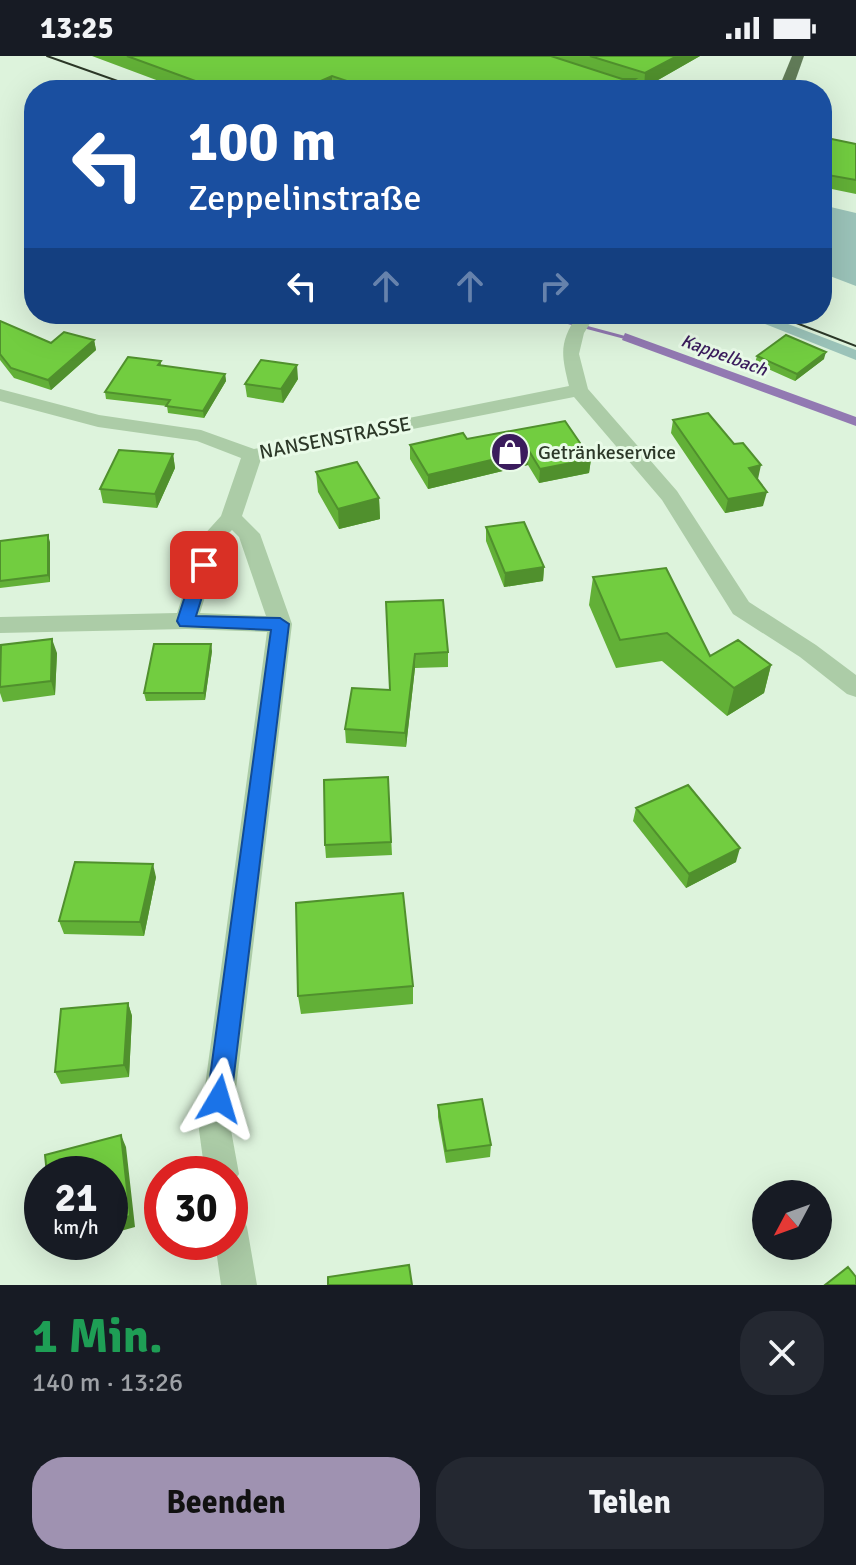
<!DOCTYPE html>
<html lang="de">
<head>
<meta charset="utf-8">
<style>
  :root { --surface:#171b24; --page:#242831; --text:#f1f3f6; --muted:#9ea1a6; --accent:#9f92b1 }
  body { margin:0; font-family:Signika,sans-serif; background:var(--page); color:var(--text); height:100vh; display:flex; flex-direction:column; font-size:30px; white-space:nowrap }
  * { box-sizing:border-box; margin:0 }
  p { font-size:26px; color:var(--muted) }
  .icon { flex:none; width:44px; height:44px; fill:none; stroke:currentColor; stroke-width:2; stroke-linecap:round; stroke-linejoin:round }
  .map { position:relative; height:1229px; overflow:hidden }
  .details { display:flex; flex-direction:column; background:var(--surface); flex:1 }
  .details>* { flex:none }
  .guide { position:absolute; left:24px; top:24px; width:808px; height:244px; border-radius:32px; box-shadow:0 8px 32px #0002; background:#1a4fa0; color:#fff; overflow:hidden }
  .needle { width:52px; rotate:229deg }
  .fabs { position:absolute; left:752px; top:1124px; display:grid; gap:16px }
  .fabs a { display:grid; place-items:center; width:80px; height:80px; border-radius:50%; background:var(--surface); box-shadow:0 8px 32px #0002; font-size:40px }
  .speed { position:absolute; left:24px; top:1100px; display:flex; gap:16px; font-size:40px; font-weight:700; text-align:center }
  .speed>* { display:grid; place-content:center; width:104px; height:104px; border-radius:50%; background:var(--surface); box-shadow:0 8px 32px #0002; line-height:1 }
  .speed small { font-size:20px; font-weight:400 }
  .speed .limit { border:12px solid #d22; background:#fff; color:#111 }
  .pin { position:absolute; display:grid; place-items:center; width:68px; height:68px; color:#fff; margin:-34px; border-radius:16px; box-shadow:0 4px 12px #0006 }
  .me { position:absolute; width:88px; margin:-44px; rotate:7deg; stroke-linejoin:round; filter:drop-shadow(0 0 6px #0008) }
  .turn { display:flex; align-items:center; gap:28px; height:168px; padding:0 32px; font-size:36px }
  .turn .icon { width:104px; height:104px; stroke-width:2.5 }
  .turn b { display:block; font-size:56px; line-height:68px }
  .lanes { display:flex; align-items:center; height:76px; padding:0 32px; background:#0003; justify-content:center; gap:40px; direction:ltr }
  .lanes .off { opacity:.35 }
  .round { display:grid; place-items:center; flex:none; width:84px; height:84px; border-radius:32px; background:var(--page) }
  .head { display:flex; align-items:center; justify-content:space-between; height:136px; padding:0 32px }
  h1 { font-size:48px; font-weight:700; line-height:60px; color:#1e9e55 }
  .primary-button { display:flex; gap:16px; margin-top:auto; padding:16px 32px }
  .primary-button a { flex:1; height:92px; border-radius:32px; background:var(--accent); color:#111; font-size:32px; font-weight:700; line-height:92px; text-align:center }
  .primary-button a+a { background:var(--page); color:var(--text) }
  .status { display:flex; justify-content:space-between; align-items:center; height:56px; padding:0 40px; background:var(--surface); direction:ltr }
  .status svg { height:22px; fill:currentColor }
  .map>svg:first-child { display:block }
</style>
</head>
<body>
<div class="status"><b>13:25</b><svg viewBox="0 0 49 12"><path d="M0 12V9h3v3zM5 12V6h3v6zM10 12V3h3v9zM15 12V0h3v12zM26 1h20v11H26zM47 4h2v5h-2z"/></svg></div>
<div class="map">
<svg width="856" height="1229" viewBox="0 0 856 1229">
  <rect width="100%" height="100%" fill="#ddf3dc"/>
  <path fill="#9bc3b9" d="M822 149 856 157V230L822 217Z
    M740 258H762L856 294V304Z"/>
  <path fill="#9279b2" d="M625 277 856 361V370L622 284Z"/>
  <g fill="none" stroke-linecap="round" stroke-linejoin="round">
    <path fill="#9279b2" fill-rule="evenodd" d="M530 258H543L640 284 636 286Z"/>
    <path fill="#accca7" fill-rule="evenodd" d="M578 258H596L584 277 579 298 588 333 677 435 749 546 816 589 856 619V641L847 638 800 601 733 558 662 444 574 341 261 403 242 460 260 478 292 568 231 1074 239 1118 230 1131V1118H205L199 1074 267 576 186 573 0 577V561L177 557 202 481 221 460 241 402 197 385 98 371 0 345V333L99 359 201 374 254 393 569 330C561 297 559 287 578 258ZM232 474 239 481 266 560 200 557 223 483Z
      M230 1154 242 1159 247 1171 257 1229H221L215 1186H230Z"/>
    <path fill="#617b58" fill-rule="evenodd" d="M792 0H804L792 34H778Z"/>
    <path stroke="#2c3828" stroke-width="2" d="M47 0 143 34
      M773 258 856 290"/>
  </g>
  <path fill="#62b037" d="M92 0H700L644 32 635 29V30L648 34H183Z
    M822 81 856 88V138L822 131Z
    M0 265 51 287 94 284 96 294 51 334 14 322 0 304Z
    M757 300 824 303 795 325 755 307Z
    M161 305V310L225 318 226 325 204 362 168 357 167 350 106 343 105 336Z
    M298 323 283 347 247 341 245 328Z
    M673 364 734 388 758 423 763 450 725 457 671 377Z
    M467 383 591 403 589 417 539 427 528 409 428 433 410 403V389Z
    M173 398 175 412 157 452 103 447 100 433Z
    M316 416 379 442 380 463 339 473 318 436Z
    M486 471 544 511 543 525 504 531 486 485Z
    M0 485 50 486V526L0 532Z
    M593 521 710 600 771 609 764 637 727 660 662 605 616 612 589 549Z
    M386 546 448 596V611L415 612 406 691 346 687 345 673 390 634Z
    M212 595 205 644 146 645 144 637Z
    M57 597 55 639 3 646 0 637V606Z
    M388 721 392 799 326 802 325 789Z
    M636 752 736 806 686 832 633 765Z
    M156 821 144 880 64 878 59 865Z
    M413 930V948L301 958 298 940Z
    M128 947 132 960 129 1021 61 1028 55 1016Z
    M438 1049 491 1089 490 1101 446 1107 438 1061Z"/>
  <path fill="#50902d" d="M677 0H700L644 32 645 17Z
    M332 20V34H300Z
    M94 284 96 294 51 334 48 324Z
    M826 296 824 303 795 325 797 318Z
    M297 309 298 323 283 347 281 333Z
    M225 318 226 325 204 362 203 355Z
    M529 395 528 409 428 433V419Z
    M173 398 175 412 157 452 155 438Z
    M591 403 589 417 539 427 540 413Z
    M761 409 758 423 746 426 749 412Z
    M767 436 763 450 725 457 728 443Z
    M379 442 380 463 339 473 338 453Z
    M48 479 50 486V526L48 519Z
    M544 511 543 525 504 531 505 517Z
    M52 583 57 597 55 639 51 625Z
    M211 588 212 595 205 644 204 637Z
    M415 598V612L406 691 405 677Z
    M771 609 764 637 727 660 734 632Z
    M740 792 736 806 686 832 689 818Z
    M153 808 156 821 144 880 140 866Z
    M128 947 132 960 129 1021 124 1009Z
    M121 1079 126 1091 135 1171 110 1178V1166Z
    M54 1186H80L57 1192Z"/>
  <path fill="#72cd40" stroke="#50902d" stroke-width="2" d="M127 0H551L622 23H635L627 28 648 34H374L332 20 300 34H220Z
    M590 0H677L645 17Z
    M822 81 856 88V124L822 118Z
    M0 265 51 287 64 276 94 284 48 324 11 312 0 298Z
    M786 279 826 296 797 318 757 300Z
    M128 301 161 305 158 309 225 318 203 355 166 350 170 344 105 336Z
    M261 304 297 309 281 333 245 328Z
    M708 357 734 388 743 387 761 409 749 412 767 436 728 443 673 364Z
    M565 365 591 403 540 413 529 395 428 419 410 389 463 377 467 383Z
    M119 394 173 398 155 438 100 433Z
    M357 406 379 442 338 453 316 416Z
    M524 466 544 511 505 517 486 471Z
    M48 479V519L0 525V485Z
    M666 512 710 600 738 584 771 609 734 632 667 577 620 584 593 521Z
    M443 544 448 596 415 598 405 677 345 673 352 632 390 634 386 546Z
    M52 583 51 625 0 631 1 589Z
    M154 588H211L204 637H144Z
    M388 721 391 786 325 789 324 724Z
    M688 729 740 792 689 818 636 752Z
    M75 806 153 808 140 866 59 865Z
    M403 837 413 930 298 940 296 847Z
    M128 947 124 1009 55 1016 61 953Z
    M482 1043 491 1089 446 1095 438 1049Z
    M121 1079 130 1160 110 1166V1118H47L45 1099Z
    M409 1209 412 1229H328V1221Z
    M848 1211 856 1221V1229H825Z"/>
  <path fill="#1a73e8" stroke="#114b97" stroke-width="2" d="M204 503 212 509 196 560 280 562 289 568 231 1043 228 1051 219 1054 211 1051 207 1043 271 574 180 570 177 565 195 509Z"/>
  <defs>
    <g id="shop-disc" transform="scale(2)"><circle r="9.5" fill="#3a1b5c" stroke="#e9fbe8"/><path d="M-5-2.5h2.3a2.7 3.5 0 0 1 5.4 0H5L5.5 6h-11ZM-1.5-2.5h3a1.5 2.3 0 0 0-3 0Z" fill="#fff"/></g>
  </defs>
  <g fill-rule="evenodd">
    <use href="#shop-disc" x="510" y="396"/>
  </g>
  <g text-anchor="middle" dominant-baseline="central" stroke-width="6" stroke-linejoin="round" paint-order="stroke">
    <g font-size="18" font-style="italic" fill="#3a1b5c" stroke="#e9fbe8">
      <text transform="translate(724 299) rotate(20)">Kappelbach</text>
    </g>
    <g font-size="20" fill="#2c3828" stroke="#e9fbe8">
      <text transform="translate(335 382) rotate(-11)">NANSENSTRASSE</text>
    </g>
    <g font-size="20" fill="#2c3828" stroke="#e9fbe8" text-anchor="start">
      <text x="538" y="396">Getränkeservice</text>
    </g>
  </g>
</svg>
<div class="fabs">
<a><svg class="needle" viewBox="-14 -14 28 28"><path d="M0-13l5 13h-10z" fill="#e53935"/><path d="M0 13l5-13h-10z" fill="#9ea1a6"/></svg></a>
</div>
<div class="speed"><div>21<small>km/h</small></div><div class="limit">30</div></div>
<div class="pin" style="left:204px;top:509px;background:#d93025"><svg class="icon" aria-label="arrive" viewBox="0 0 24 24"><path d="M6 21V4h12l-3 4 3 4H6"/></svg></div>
<svg class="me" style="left:219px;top:1043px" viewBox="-20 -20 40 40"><path d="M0-17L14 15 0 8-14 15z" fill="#1a73e8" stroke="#fff" stroke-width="4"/></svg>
<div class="guide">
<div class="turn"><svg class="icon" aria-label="left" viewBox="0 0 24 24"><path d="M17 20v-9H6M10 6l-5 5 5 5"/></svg><div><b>100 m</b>Zeppelinstraße</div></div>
<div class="lanes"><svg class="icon" aria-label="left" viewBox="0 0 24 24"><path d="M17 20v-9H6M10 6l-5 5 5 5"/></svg><svg class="icon off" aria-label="ahead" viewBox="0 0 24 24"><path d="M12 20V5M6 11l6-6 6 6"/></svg><svg class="icon off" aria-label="ahead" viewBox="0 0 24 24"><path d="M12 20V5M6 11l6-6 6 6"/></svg><svg class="icon off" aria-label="right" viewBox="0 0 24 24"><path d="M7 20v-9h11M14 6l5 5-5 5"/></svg></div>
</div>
</div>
<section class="details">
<div class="head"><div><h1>1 Min.</h1><p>140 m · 13:26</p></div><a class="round"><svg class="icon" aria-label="close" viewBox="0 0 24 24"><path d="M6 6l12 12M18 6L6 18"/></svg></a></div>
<div class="primary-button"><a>Beenden</a><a>Teilen</a></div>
</section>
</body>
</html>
